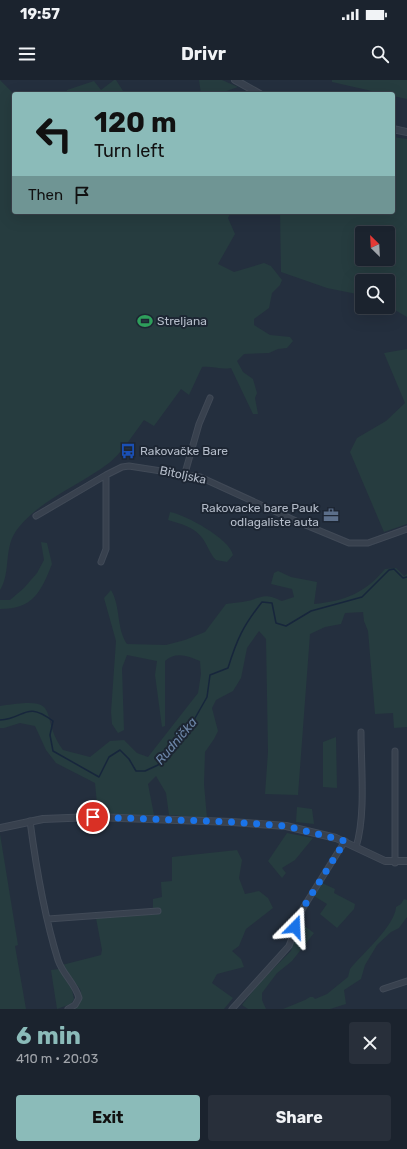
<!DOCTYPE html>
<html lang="en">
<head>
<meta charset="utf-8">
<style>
  :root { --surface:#1b232e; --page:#282f3a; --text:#f1f3f6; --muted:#a0a4aa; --line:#39404a; --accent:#8bbbb9 }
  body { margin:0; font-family:Rubik,sans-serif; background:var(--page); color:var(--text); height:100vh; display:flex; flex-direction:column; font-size:15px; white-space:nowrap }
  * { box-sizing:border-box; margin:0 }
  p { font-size:13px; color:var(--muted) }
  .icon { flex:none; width:22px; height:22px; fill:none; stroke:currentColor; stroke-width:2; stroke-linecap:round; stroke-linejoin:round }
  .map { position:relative; height:929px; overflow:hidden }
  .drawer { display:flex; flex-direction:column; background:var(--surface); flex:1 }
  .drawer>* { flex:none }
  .guide { position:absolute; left:12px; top:12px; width:383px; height:122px; border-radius:4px; box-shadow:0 4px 16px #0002,0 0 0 1px var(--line); background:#8bbbb9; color:#111; overflow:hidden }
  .needle { width:26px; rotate:336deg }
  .buttons { position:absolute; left:355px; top:146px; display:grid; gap:8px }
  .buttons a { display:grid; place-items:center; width:40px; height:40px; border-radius:4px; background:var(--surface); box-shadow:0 4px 16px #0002,0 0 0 1px var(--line); font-size:20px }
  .pin { position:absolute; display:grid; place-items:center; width:34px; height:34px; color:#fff; margin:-17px; border:2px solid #fff; border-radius:50%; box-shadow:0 1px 4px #0007 }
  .me { position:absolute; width:44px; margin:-22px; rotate:21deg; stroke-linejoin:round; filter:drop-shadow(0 0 3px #0008) }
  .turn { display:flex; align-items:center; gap:14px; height:84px; padding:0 16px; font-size:18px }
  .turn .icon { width:52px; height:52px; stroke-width:2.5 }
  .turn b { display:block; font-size:28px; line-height:34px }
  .then { display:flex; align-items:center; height:38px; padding:0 16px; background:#0003; gap:8px; font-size:15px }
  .round { display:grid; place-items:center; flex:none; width:42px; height:42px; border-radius:4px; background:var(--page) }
  .head { display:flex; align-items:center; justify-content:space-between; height:68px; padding:0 16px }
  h1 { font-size:24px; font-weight:700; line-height:30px; color:var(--accent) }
  .button { display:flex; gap:8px; margin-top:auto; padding:8px 16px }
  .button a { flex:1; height:46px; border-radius:4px; background:var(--accent); color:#111; font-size:16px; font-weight:700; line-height:46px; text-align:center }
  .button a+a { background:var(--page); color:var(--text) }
  .status { display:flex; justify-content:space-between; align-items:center; height:28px; padding:0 20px; background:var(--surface); direction:ltr }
  .status svg { height:11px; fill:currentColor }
  header { display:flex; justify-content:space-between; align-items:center; height:52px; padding:0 16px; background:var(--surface); font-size:18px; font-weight:700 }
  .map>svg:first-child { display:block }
</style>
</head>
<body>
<div class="status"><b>19:57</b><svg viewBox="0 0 49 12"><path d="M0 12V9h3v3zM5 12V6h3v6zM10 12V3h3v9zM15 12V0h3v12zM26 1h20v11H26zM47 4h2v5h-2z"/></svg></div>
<header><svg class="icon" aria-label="menu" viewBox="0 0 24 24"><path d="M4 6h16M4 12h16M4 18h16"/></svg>Drivr<svg class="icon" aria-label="search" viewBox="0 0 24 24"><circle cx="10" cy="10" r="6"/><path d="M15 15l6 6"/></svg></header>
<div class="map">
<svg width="407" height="929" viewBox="0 0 407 929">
  <rect width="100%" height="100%" fill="#242f3e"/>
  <path fill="#263c3f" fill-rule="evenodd" d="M0 0 14 14V132H231L228 138 235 154 218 184 234 192 264 183 271 186 282 200 280 205 272 213 269 228 254 239V245L270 255 290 257 293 261 287 268 278 269 269 273 244 274 237 281 243 292 253 299 257 313 255 318 258 334H253L231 288C221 290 212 286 202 287L189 315 181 309 154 346 144 340C135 352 121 374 109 383 80 405 43 418 19 447 2 467 12 491 0 510Z
    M114 0H116L125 14H67V10L94 1 101 10Z
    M199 0H222L238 7 218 14H201Z
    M332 0H407V19L393 16V14H385L332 2Z
    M393 57 407 59V237L388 226V201H362V215L327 208 281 192 280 132H393ZM362 153H388V179H362Z
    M407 269V444L384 452 350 372 357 358 386 341 405 323 384 273Z
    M170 432C186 435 230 459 233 475L227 482 216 480C210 474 208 466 203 459 195 447 181 444 168 440Z
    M41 462 47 463 52 484C41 512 33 529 0 529V520H10L24 508 37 493 44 480Z
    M396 488 404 496 407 494V647L394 648 393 633 375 634 368 551 364 541 363 532 345 533 341 544 325 547 310 554 298 715 265 714 268 672 266 559 259 551 247 568 241 598 233 611 216 620 212 628 218 651 214 659 205 672 204 704 207 738 169 735 166 713 156 696 148 704 154 735H98L95 703 56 683 46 670 35 646 20 643 4 648H0V626C66 615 37 634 63 670L90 677 110 661 124 660 137 673 148 677 198 613 201 594 200 581C188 576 176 571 165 581V646L162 647 155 595 157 581 127 575 122 588 124 650 118 653 112 644 111 632 116 561 104 518 111 510C121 527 116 548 127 564L166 565 185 560 205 552 226 524C231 523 236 523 242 522 262 519 261 511 282 521L294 517 292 509 271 504 274 493 278 491 291 497 317 502 314 524C345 521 365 513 385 489Z
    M336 657 337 708 323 707V662Z
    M297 727 312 729 314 744 296 742Z
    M287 753 313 758 295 780 282 788 286 793 282 798 268 781Z
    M0 754 18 865 15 866 26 929H0Z
    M237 770 242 780 239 798 245 814 259 811 268 818 273 828 246 849 239 866 232 871 241 879 244 887 217 894 212 903 233 918 224 929H75L82 918 80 909 62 885 101 875 102 870 96 838 160 833V829L153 830V819L162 817 161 802 172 801V777Z
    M322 803 335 809 334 813 355 824 354 829 337 848 320 834 327 824 314 816Z
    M404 819 407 820V837L399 848 391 852 377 865 365 885 361 899 344 910 346 924 330 929H283L305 920 310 917H313L315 919 327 914 348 897 350 889C362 874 395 846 396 827L401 824Z
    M299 842 314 853 292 881 277 893 262 913V920L266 929H248L242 925 260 902 291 871Z
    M59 889 71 906 74 919 71 924 57 929 51 890Z"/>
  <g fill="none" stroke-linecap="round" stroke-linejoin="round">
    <path stroke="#17263c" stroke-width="1.5" d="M0 640C25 639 25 620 53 641L50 655 53 671 99 697 109 677 120 670 129 679 136 691H145L158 685 166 673 190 647 207 617 210 595 228 588C237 559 243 546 262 522L272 523 276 543 286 546 311 531 362 517 389 490 394 489 403 498 407 497"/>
    <g stroke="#414a57" stroke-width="7">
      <path id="minor" d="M185 393 199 344 210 318
        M36 436 106 395 122 387 129 386 200 397 296 441 349 463H368L407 449
        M101 482 106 469V395
        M30 741C36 787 44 835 58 880 63 895 75 903 79 918L75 925 68 929
        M356 767C366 735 361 686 361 652
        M395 783V671
        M48 839 158 831
        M383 909 407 901
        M232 929 289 866 303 828 345 761"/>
    </g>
    <g stroke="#414a57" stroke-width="8">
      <path id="tertiary" d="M235 0 260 14
        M393 49 407 52
        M0 748 43 739 93 737 232 742 286 746 336 758 385 781H407"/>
    </g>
    <use href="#minor" stroke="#38414e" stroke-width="5"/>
    <use href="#tertiary" stroke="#38414e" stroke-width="6"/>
  </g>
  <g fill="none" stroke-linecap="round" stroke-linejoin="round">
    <path stroke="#1a73e8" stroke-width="7" stroke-dasharray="0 12.6" d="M93 737 232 742 286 746 345 761 303 828 295 847"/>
  </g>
  <defs>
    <g id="stadium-bare" transform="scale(1.2)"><path d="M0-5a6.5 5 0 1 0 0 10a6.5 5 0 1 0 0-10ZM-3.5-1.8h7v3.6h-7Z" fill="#2e9e5b" stroke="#1d2633" stroke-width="2.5" paint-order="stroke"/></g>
    <g id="bus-bare" transform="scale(1.2)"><path d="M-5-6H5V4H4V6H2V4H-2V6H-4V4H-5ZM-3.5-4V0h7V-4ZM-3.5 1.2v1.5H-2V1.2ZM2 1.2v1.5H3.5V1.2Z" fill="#1a4fb4" stroke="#1d2633" stroke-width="2.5" paint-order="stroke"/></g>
    <g id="office-bare" transform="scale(1.2)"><path d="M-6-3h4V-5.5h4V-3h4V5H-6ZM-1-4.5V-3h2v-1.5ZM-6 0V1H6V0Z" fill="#5c6f8a" stroke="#1d2633" stroke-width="2.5" paint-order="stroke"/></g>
  </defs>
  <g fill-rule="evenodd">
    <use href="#stadium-bare" x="145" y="241"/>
    <use href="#bus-bare" x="128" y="371"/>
    <use href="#office-bare" x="331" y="435"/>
  </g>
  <g text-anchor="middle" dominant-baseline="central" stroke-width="4" stroke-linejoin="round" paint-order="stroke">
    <g font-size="12" fill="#b4bcc9" stroke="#1d2633" text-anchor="start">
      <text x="157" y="241">Streljana</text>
      <text x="140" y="371">Rakovačke Bare</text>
      <text x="319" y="428" text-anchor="end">Rakovacke bare Pauk<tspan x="319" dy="14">odlagaliste auta</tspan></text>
    </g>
    <g font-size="12" fill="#b4bcc9" stroke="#1d2633">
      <text transform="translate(183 395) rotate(12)">Bitoljska</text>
    </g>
    <g font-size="13" font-style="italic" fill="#6d86a8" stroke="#1d2633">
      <text transform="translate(176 661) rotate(-50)">Rudnička</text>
    </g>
  </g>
</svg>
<div class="buttons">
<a><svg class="needle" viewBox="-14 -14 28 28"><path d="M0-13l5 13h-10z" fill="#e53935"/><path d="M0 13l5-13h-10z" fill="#a0a4aa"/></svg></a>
<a><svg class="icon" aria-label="search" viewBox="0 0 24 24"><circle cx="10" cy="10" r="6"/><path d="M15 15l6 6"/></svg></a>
</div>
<div class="pin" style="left:93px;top:737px;background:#d93025"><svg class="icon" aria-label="arrive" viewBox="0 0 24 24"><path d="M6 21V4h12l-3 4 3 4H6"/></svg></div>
<svg class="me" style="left:295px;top:847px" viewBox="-20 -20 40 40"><path d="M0-17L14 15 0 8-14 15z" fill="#1a73e8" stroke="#fff" stroke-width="4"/></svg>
<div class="guide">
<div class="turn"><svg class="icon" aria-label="left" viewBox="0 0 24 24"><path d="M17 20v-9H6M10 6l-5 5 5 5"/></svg><div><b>120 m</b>Turn left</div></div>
<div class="then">Then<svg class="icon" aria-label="arrive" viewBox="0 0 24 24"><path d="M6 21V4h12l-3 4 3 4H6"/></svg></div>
</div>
</div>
<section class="drawer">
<div class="head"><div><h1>6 min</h1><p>410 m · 20:03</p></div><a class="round"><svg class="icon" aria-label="close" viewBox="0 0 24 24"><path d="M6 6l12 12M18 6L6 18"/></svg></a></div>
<div class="button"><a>Exit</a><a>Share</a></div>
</section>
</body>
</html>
